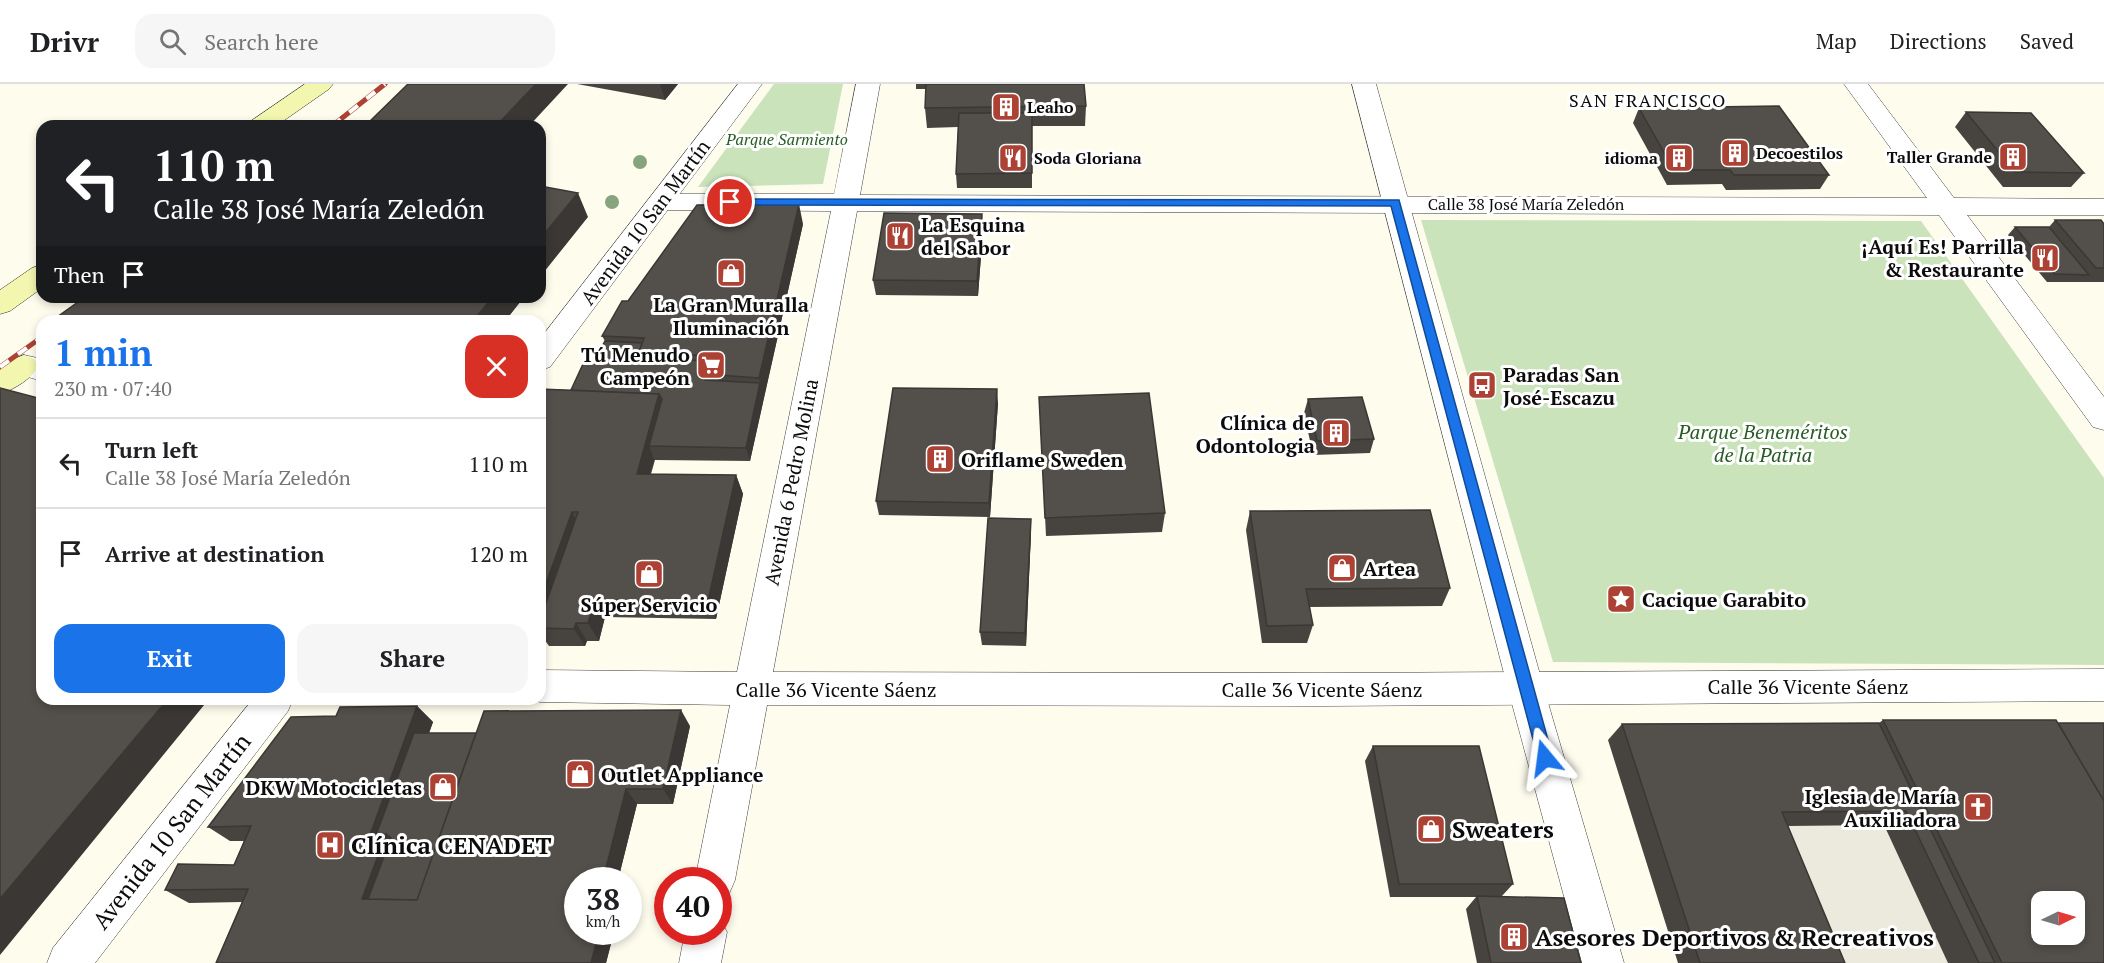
<!DOCTYPE html>
<html lang="en">
<head>
<meta charset="utf-8">
<style>
  :root { --surface:#fff; --page:#f6f6f6; --text:#202124; --muted:#757577; --line:#e0e0e0; --accent:#1a73e8 }
  body { margin:0; font-family:"PT Serif",serif; background:var(--page); color:var(--text); height:100vh; display:flex; flex-direction:column; font-size:22px; white-space:nowrap }
  * { box-sizing:border-box; margin:0 }
  p { font-size:20px; color:var(--muted) }
  .icon { flex:none; width:33px; height:33px; fill:none; stroke:currentColor; stroke-width:2; stroke-linecap:round; stroke-linejoin:round }
  .map { position:relative; flex:1; overflow:hidden }
  .side { position:absolute; left:36px; top:231px; width:510px; height:390px; display:flex; flex-direction:column; background:var(--surface); border-radius:18px; box-shadow:0 3px 9px #0003 }
  .side>* { flex:none }
  .guide { position:absolute; left:36px; top:36px; width:510px; height:183px; border-radius:18px; box-shadow:0 3px 9px #0003; background:#202124; color:#fff; overflow:hidden }
  .needle { width:39px; rotate:85deg }
  .tools { position:absolute; left:2031px; top:807px; display:grid; gap:12px }
  .tools a { display:grid; place-items:center; width:54px; height:54px; border-radius:12px; background:var(--surface); box-shadow:0 3px 9px #0003; font-size:30px }
  .speed { position:absolute; left:564px; top:783px; display:flex; gap:12px; font-size:30px; font-weight:700; text-align:center }
  .speed>* { display:grid; place-content:center; width:78px; height:78px; border-radius:50%; background:var(--surface); box-shadow:0 3px 9px #0003; line-height:1 }
  .speed small { font-size:15px; font-weight:400 }
  .speed .limit { border:9px solid #d22; background:#fff; color:#111 }
  .pin { position:absolute; display:grid; place-items:center; width:51px; height:51px; color:#fff; margin:-26px; border:3px solid #fff; border-radius:50%; box-shadow:0 2px 6px #0007 }
  .me { position:absolute; width:66px; margin:-33px; rotate:344deg; stroke-linejoin:round; filter:drop-shadow(0 0 4px #0008) }
  .turn { display:flex; align-items:center; gap:21px; height:126px; padding:0 18px; font-size:27px }
  .turn .icon { width:78px; height:78px; stroke-width:2.5 }
  .turn b { display:block; font-size:42px; line-height:51px }
  .then { display:flex; align-items:center; height:57px; padding:0 18px; background:#0003; gap:12px; font-size:22px }
  .round { display:grid; place-items:center; flex:none; width:63px; height:63px; border-radius:18px; background:var(--page) }
  .overview { display:flex; align-items:center; justify-content:space-between; height:102px; padding:0 18px }
  h1 { font-size:36px; font-weight:800; line-height:45px; color:var(--accent) }
  .button { display:flex; gap:12px; margin-top:auto; padding:12px 18px }
  .button a { flex:1; height:69px; border-radius:18px; background:var(--accent); color:#fff; font-size:24px; font-weight:800; line-height:69px; text-align:center }
  .button a+a { background:var(--page); color:var(--text) }
  ul { padding:0; list-style:none }
  li { display:flex; align-items:center; gap:18px; height:90px; padding:0 18px; border-top:2px solid var(--line) }
  li div { flex:1 }
  li b { display:block; font-size:22px }
  li em { font-style:normal }
  header { display:flex; align-items:center; gap:36px; box-sizing:border-box; height:84px; padding:0 30px; background:var(--surface); border-bottom:2px solid var(--line) }
  header strong { font-size:28px }
  nav { display:flex; gap:33px; margin-inline-start:auto; font-size:21px }
  .search { width:420px; height:54px; background:var(--page); display:flex; align-items:center; gap:15px; box-sizing:border-box; padding:0 21px; border-radius:18px; color:var(--muted); font-size:22px }
  .map>svg:first-child { display:block }
</style>
</head>
<body>
<header>
<strong>Drivr</strong>
<div class="search"><svg class="icon" aria-label="search" viewBox="0 0 24 24"><circle cx="10" cy="10" r="6"/><path d="M15 15l6 6"/></svg>Search here</div>
<nav><a>Map</a><a>Directions</a><a>Saved</a></nav>
</header>
<div class="map">
<svg width="2104" height="879" viewBox="0 0 2104 879">
  <rect width="100%" height="100%" fill="#fdfced"/>
  <path fill="#cae3bb" d="M774 0H843L823 100 698 103Z
    M1421 136 1921 137 2104 394V581L1553 578Z"/>
  <path fill="#eceadd" d="M1884 741 1948 879H1819L1764 742Z"/>
  <g fill="none" stroke-linecap="round" stroke-linejoin="round">
    <g stroke="#3f3f3f" stroke-width="1">
      <path id="minor" d="M856 0H880L860 111 1927 114 1844 0H1868L1954 114 2104 115V131H1967L2104 313V346L2093 343 1939 131 857 127 773 588 1322 589 2104 585V617L1322 622 767 621 735 796 729 810 718 815V796H695L730 621 540 618 531 615H540V586L737 588 831 127 661 126 652 124 648 118 652 112 661 110H834Z
        M24 271 42 275V297L14 289 9 282 14 275Z
        M718 832 727 848 721 879H679L685 848H718Z"/>
    </g>
    <g stroke="#3f3f3f" stroke-width="1">
      <path id="tertiary" d="M738 0H762L550 283 540 286V255Z
        M1352 0H1376L1544 605 1624 879H1582L1508 605Z
        M253 615H293L288 627 95 879H47L53 864Z"/>
    </g>
    <g stroke="#2e2e2e" stroke-width="1">
      <path id="secondary" d="M305 0H333L329 5 276 42H248L251 37Z
        M42 181V204L10 227 0 230V206L32 184Z
        M24 271 34 275 39 282C31 295 15 305 0 310V284L14 275Z"/>
    </g>
    <use href="#minor" fill="#fff" fill-rule="evenodd"/>
    <use href="#tertiary" fill="#fff" fill-rule="evenodd"/>
    <use href="#secondary" fill="#f3f6af" fill-rule="evenodd"/>
    <g stroke="#ac4134" stroke-width="5">
      <path id="rail" d="M332 42 385 0
        M0 283 42 253"/>
    </g>
    <use href="#rail" stroke="#fff" stroke-width="4" stroke-dasharray="11" stroke-linecap="butt"/>
  </g>
  <g fill="#87a47e">
    <circle cx="640" cy="78" r="7"/>
    <circle cx="612" cy="118" r="7"/>
  </g>
  <path fill="#474440" d="M577 0H678L665 16Z
    M916 0H1084L1086 22 1085 42H1032V104H957L956 90 958 43 927 44 925 24 926 5H916Z
    M1639 24 1829 91 1820 105 1726 106 1722 100 1667 101 1633 39Z
    M1966 28 2084 89 2071 103H2003L1955 43Z
    M2055 136 2104 140V198H2047L2008 151 2015 143H2049Z
    M803 140 750 377 655 376 651 390 736 391 743 410 716 535 605 533 599 557H587L585 562H549L544 555 542 561H540V305L571 306 592 280 605 257 602 252 628 217Z
    M983 145 978 212 876 211 873 196Z
    M524 213 505 237H65L60 231Z
    M1039 313 1165 429 1162 448 1046 452Z
    M1308 315 1374 355 1370 369 1313 371 1304 329Z
    M998 319 990 433 879 431 876 417Z
    M1250 427 1450 504 1442 522 1309 523 1313 541 1307 559H1262L1246 446Z
    M1031 448 1026 562 982 561 980 548Z
    M417 622 433 638 429 649H476L690 642 673 720H637L618 796H578V848H614L606 879H216L242 818 189 819 165 806 234 781 244 757H230L208 743Z
    M1883 636 2104 879H1948L1884 741 1788 742 1845 879H1678L1608 656 1622 640 1879 639Z
    M1373 662 1513 800 1501 813 1581 879H1477L1466 825 1476 813H1390L1365 677Z"/>
  <path fill="#3a3734" d="M536 0H568L529 42H496Z
    M660 0H678L665 16Z
    M578 109 588 133 540 193V155Z
    M799 120 803 140 764 313 759 294Z
    M982 130 983 145 978 212 977 197Z
    M493 213H524L505 237H473Z
    M760 299 764 313 750 377 746 364Z
    M997 305 998 319 990 433 989 419Z
    M659 310 667 329 649 362 654 376 645 409 637 390Z
    M736 391 743 410 716 535 708 517Z
    M572 428 582 447 540 544V516Z
    M1031 435V448L1026 562 1025 549Z
    M595 516 605 533 599 557 588 539Z
    M576 539 587 557 585 562 574 545Z
    M540 549 544 555 542 561 540 559Z
    M168 615H209L0 871V815Z
    M417 622 433 638 391 754 384 819 362 815 370 751Z
    M681 626 690 642 673 720 663 705Z
    M626 705 637 720 618 796H603Z
    M599 848H614L606 879H591Z"/>
  <path fill="#534f4a" stroke="#3a3734" stroke-width="1.5" fill-rule="evenodd" d="M408 0H536L496 42H365Z
    M926 0H1084L1086 22 925 24Z
    M1779 22 1829 91H1734L1730 86H1674L1639 24Z
    M1966 28 2031 29 2084 89 2015 88Z
    M959 29H1032V89L956 90Z
    M540 102 578 109 540 155Z
    M799 120 759 294 703 290 710 272 639 268 644 254 602 252 622 217H628L697 121Z
    M884 129 982 130 977 197 873 196Z
    M2055 136H2101L2104 140V184H2096Z
    M2015 143H2049L2089 191 2054 190Z
    M85 213H493L473 237H84L60 231Z
    M605 257 642 259 639 268 641 274 708 277 703 290 705 296 760 299 746 364 649 362 662 315 659 310 571 306 583 280H592Z
    M0 304 42 315V615H168L0 815Z
    M893 304 997 305 989 419 876 417Z
    M540 305 659 310 637 390 736 391 708 517 595 516 588 539H576L574 545 540 544V536L578 428H572L540 516Z
    M1149 309 1165 429 1045 434 1039 313Z
    M1362 313 1374 355 1317 357 1308 315Z
    M1430 426 1450 504 1306 505 1313 541 1267 542 1250 427Z
    M988 434 1031 435 1025 549 980 548Z
    M417 622 370 751 386 750 362 815 417 816 484 627 681 626 663 705H626L603 796H578V848H599L591 879H216L248 805 165 806 178 780 234 781 251 742 208 743 291 633 336 632 340 623Z
    M1883 636H2056L2104 717V879H2002ZM2042 818H2074V850H2042Z
    M1879 639 1995 879H1979L1906 727 1782 728 1845 879H1700L1622 640Z
    M2058 639H2104V717Z
    M414 649H476L417 816 368 815 391 754 386 750 376 751Z
    M1373 662H1479L1513 800H1399Z
    M1477 812 1564 814 1581 879H1491Z"/>
  <path fill="#1a73e8" stroke="#114b97" stroke-width="1.5" d="M730 115 1399 116 1553 674 1551 679 1545 681 1540 679 1538 674 1391 122 726 121 725 118Z"/>
  <defs>
    <g id="building-square" transform="scale(1.5)"><rect x="-9" y="-9" width="18" height="18" rx="4" fill="#ac4134" stroke="#fff"/><path d="M-4-6H4V6H1V3H-1V6H-4ZM-2.5-4.3h1.7v1.8h-1.7ZM.8-4.3h1.7v1.8H.8ZM-2.5-1h1.7V.8h-1.7ZM.8-1h1.7V.8H.8Z" fill="#fff"/></g>
    <g id="restaurant-square" transform="scale(1.5)"><rect x="-9" y="-9" width="18" height="18" rx="4" fill="#ac4134" stroke="#fff"/><path d="M-5-6h1v4h1v-4h1v4h1v-4h1v5L-1.5 .5V6h-2V.5L-5-1ZM5-6V6H3V1.5H1.5Q1.5-4 5-6Z" fill="#fff"/></g>
    <g id="shop-square" transform="scale(1.5)"><rect x="-9" y="-9" width="18" height="18" rx="4" fill="#ac4134" stroke="#fff"/><path d="M-5-2.5h2.3a2.7 3.5 0 0 1 5.4 0H5L5.5 6h-11ZM-1.5-2.5h3a1.5 2.3 0 0 0-3 0Z" fill="#fff"/></g>
    <g id="supermarket-square" transform="scale(1.5)"><rect x="-9" y="-9" width="18" height="18" rx="4" fill="#ac4134" stroke="#fff"/><path d="M-6-5.5h2.5l.6 2H6L4.5 2H-2.5L-4.4-4H-6ZM-1.5 3.2a1.3 1.3 0 1 0 .1 0ZM3 3.2a1.3 1.3 0 1 0 .1 0Z" fill="#fff"/></g>
    <g id="bus-square" transform="scale(1.5)"><rect x="-9" y="-9" width="18" height="18" rx="4" fill="#ac4134" stroke="#fff"/><path d="M-5-6H5V4H4V6H2V4H-2V6H-4V4H-5ZM-3.5-4V0h7V-4ZM-3.5 1.2v1.5H-2V1.2ZM2 1.2v1.5H3.5V1.2Z" fill="#fff"/></g>
    <g id="sight-square" transform="scale(1.5)"><rect x="-9" y="-9" width="18" height="18" rx="4" fill="#ac4134" stroke="#fff"/><path d="M0-6L1.8-2.2L6-1.7L2.9 1.2L3.7 5.4L0 3.3L-3.7 5.4L-2.9 1.2L-6-1.7L-1.8-2.2Z" fill="#fff"/></g>
    <g id="church-square" transform="scale(1.5)"><rect x="-9" y="-9" width="18" height="18" rx="4" fill="#ac4134" stroke="#fff"/><path d="M-1.2-6h2.4v3.5h3.3v2.4h-3.3V6h-2.4V-.1h-3.3v-2.4h3.3Z" fill="#fff"/></g>
    <g id="hospital-square" transform="scale(1.5)"><rect x="-9" y="-9" width="18" height="18" rx="4" fill="#ac4134" stroke="#fff"/><path d="M-5-5h3v3.5h4V-5h3V5h-3V1.5h-4V5h-3Z" fill="#fff"/></g>
  </defs>
  <g fill-rule="evenodd">
    <use href="#building-square" x="1006" y="23"/>
    <use href="#building-square" x="1735" y="69"/>
    <use href="#building-square" x="2013" y="73"/>
    <use href="#restaurant-square" x="1013" y="74"/>
    <use href="#building-square" x="1679" y="74"/>
    <use href="#restaurant-square" x="900" y="152"/>
    <use href="#restaurant-square" x="2045" y="174"/>
    <use href="#shop-square" x="731" y="189"/>
    <use href="#supermarket-square" x="711" y="281"/>
    <use href="#bus-square" x="1482" y="301"/>
    <use href="#building-square" x="1336" y="349"/>
    <use href="#building-square" x="940" y="375"/>
    <use href="#shop-square" x="1342" y="484"/>
    <use href="#shop-square" x="649" y="490"/>
    <use href="#sight-square" x="1621" y="515"/>
    <use href="#shop-square" x="580" y="690"/>
    <use href="#shop-square" x="443" y="703"/>
    <use href="#church-square" x="1978" y="723"/>
    <use href="#shop-square" x="1431" y="745"/>
    <use href="#hospital-square" x="330" y="761"/>
    <use href="#building-square" x="1514" y="853"/>
  </g>
  <g text-anchor="middle" dominant-baseline="central" stroke-width="6" stroke-linejoin="round" paint-order="stroke">
    <g font-size="16" font-weight="bold" fill="#0c0c0c" stroke="#fff" text-anchor="start">
      <text x="1027" y="23">Leaho</text>
      <text x="1756" y="69">Decoestilos</text>
      <text x="1992" y="73" text-anchor="end">Taller Grande</text>
      <text x="1034" y="74">Soda Gloriana</text>
      <text x="1658" y="74" text-anchor="end">idioma</text>
    </g>
    <g font-size="16" font-style="italic" fill="#275c24" stroke="#fff">
      <text x="787" y="55">Parque Sarmiento</text>
    </g>
    <g font-size="16" fill="#0c0c0c" stroke="#fff">
      <text x="1526" y="120">Calle 38 José María Zeledón</text>
    </g>
    <g font-size="18" letter-spacing="1.5" fill="#0c0c0c" stroke="#fff">
      <text x="1648" y="16">SAN FRANCISCO</text>
    </g>
    <g font-size="20" fill="#0c0c0c" stroke="#fff">
      <text transform="translate(645 138) rotate(-53)">Avenida 10 San Martín</text>
      <text transform="translate(791 398) rotate(-79)">Avenida 6 Pedro Molina</text>
      <text x="1808" y="602">Calle 36 Vicente Sáenz</text>
      <text x="836" y="605">Calle 36 Vicente Sáenz</text>
      <text x="1322" y="605">Calle 36 Vicente Sáenz</text>
    </g>
    <g font-size="20" font-weight="bold" fill="#0c0c0c" stroke="#fff" text-anchor="start">
      <text x="921" y="140">La Esquina<tspan x="921" dy="23">del Sabor</tspan></text>
      <text x="2024" y="162" text-anchor="end">¡Aquí Es! Parrilla<tspan x="2024" dy="23">&amp; Restaurante</tspan></text>
      <text x="731" y="220" text-anchor="middle">La Gran Muralla<tspan x="731" dy="23">Iluminación</tspan></text>
      <text x="690" y="270" text-anchor="end">Tú Menudo<tspan x="690" dy="23">Campeón</tspan></text>
      <text x="1503" y="290">Paradas San<tspan x="1503" dy="23">José-Escazu</tspan></text>
      <text x="1315" y="338" text-anchor="end">Clínica de<tspan x="1315" dy="23">Odontologia</tspan></text>
      <text x="961" y="375">Oriflame Sweden</text>
      <text x="1363" y="484">Artea</text>
      <text x="1642" y="515">Cacique Garabito</text>
      <text x="649" y="520" text-anchor="middle">Súper Servicio</text>
      <text x="601" y="690">Outlet Appliance</text>
      <text x="422" y="703" text-anchor="end">DKW Motocicletas</text>
      <text x="1957" y="712" text-anchor="end">Iglesia de María<tspan x="1957" dy="23">Auxiliadora</tspan></text>
    </g>
    <g font-size="20" font-style="italic" fill="#275c24" stroke="#fff">
      <text x="1763" y="347">Parque Beneméritos<tspan x="1763" dy="23">de la Patria</tspan></text>
    </g>
    <g font-size="24" font-weight="bold" fill="#0c0c0c" stroke="#fff" text-anchor="start">
      <text x="1452" y="745">Sweaters</text>
      <text x="351" y="761">Clínica CENADET</text>
      <text x="1535" y="853">Asesores Deportivos &amp; Recreativos</text>
    </g>
    <g font-size="24" fill="#0c0c0c" stroke="#fff">
      <text transform="translate(171 747) rotate(-52)">Avenida 10 San Martín</text>
    </g>
  </g>
</svg>
<div class="tools">
<a><svg class="needle" viewBox="-14 -14 28 28"><path d="M0-13l5 13h-10z" fill="#e53935"/><path d="M0 13l5-13h-10z" fill="#757577"/></svg></a>
</div>
<div class="speed"><div>38<small>km/h</small></div><div class="limit">40</div></div>
<div class="pin" style="left:730px;top:118px;background:#d93025"><svg class="icon" aria-label="arrive" viewBox="0 0 24 24"><path d="M6 21V4h12l-3 4 3 4H6"/></svg></div>
<svg class="me" style="left:1545px;top:674px" viewBox="-20 -20 40 40"><path d="M0-17L14 15 0 8-14 15z" fill="#1a73e8" stroke="#fff" stroke-width="4"/></svg>
<div class="guide">
<div class="turn"><svg class="icon" aria-label="left" viewBox="0 0 24 24"><path d="M17 20v-9H6M10 6l-5 5 5 5"/></svg><div><b>110 m</b>Calle 38 José María Zeledón</div></div>
<div class="then">Then<svg class="icon" aria-label="arrive" viewBox="0 0 24 24"><path d="M6 21V4h12l-3 4 3 4H6"/></svg></div>
</div>
<section class="side">
<div class="overview"><div><h1>1 min</h1><p>230 m · 07:40</p></div><a class="round" style="background:#d93025;color:#fff"><svg class="icon" aria-label="close" viewBox="0 0 24 24"><path d="M6 6l12 12M18 6L6 18"/></svg></a></div>
<ul>
<li><svg class="icon" aria-label="left" viewBox="0 0 24 24"><path d="M17 20v-9H6M10 6l-5 5 5 5"/></svg><div><b>Turn left</b><p>Calle 38 José María Zeledón</p></div><em>110 m</em></li>
<li><svg class="icon" aria-label="arrive" viewBox="0 0 24 24"><path d="M6 21V4h12l-3 4 3 4H6"/></svg><div><b>Arrive at destination</b></div><em>120 m</em></li>
</ul>
<div class="button"><a>Exit</a><a>Share</a></div>
</section>
</div>
</body>
</html>
